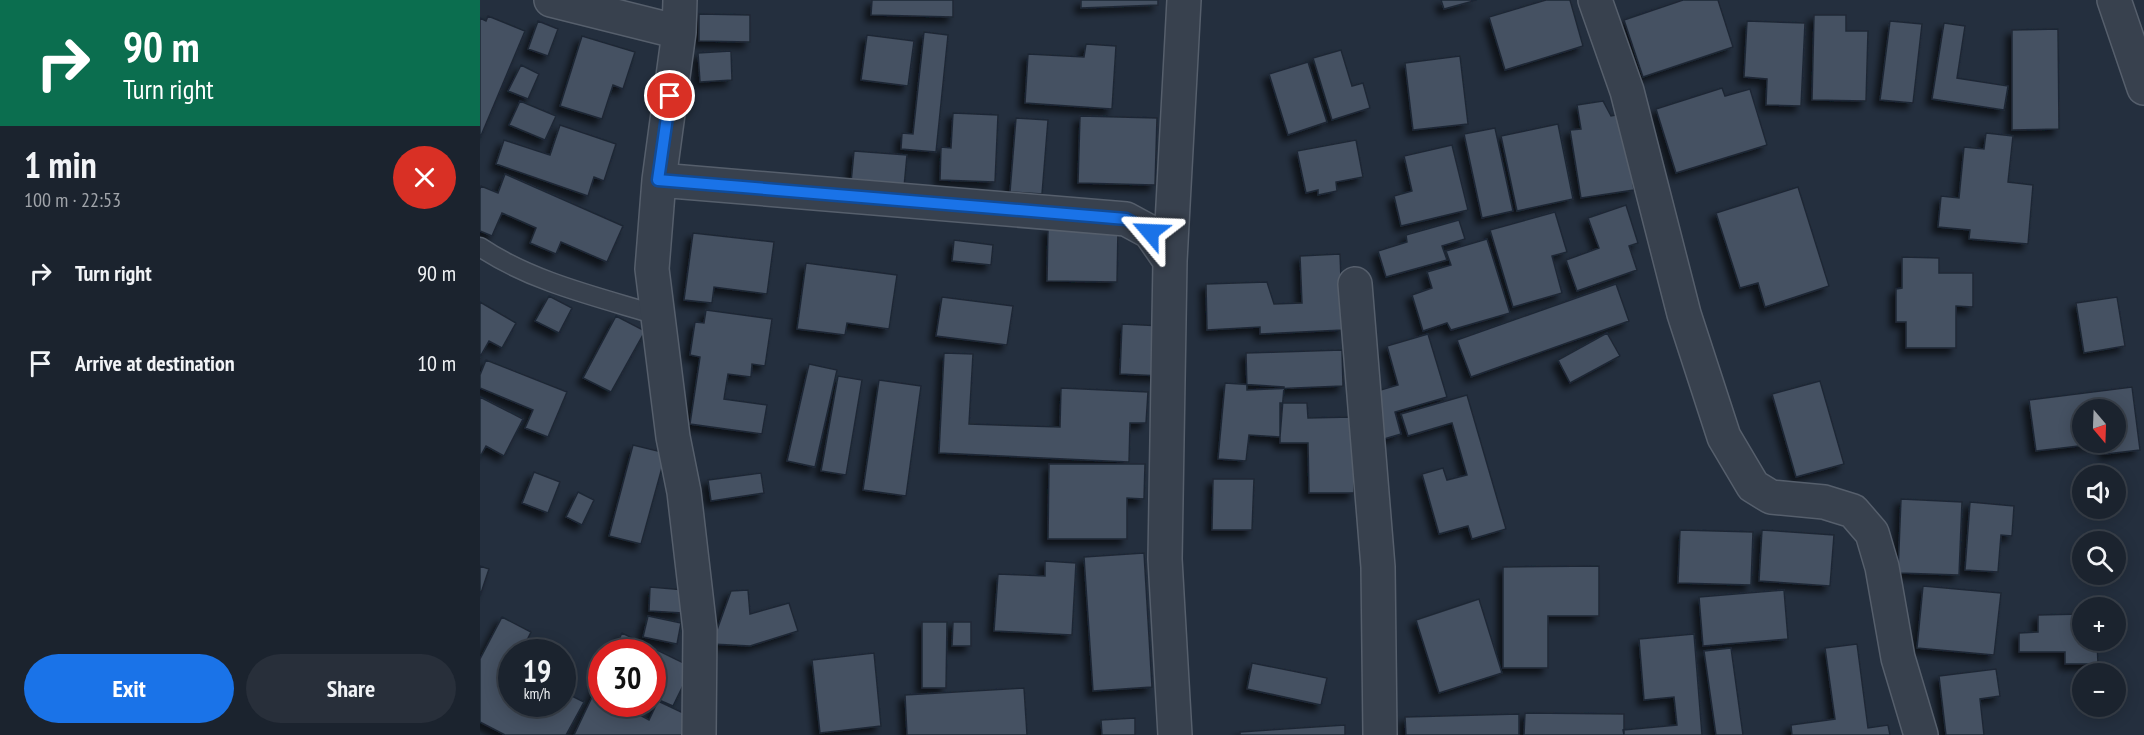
<!DOCTYPE html>
<html lang="en">
<head>
<meta charset="utf-8">
<style>
  :root { --surface:#1b232e; --page:#282f3a; --text:#f1f3f6; --muted:#a0a4aa; --line:#39404a; --accent:#1a73e8 }
  body { margin:0; font-family:"PT Sans Narrow",sans-serif; background:var(--page); color:var(--text); height:100vh; display:flex; flex-direction:column; font-size:22px; white-space:nowrap }
  * { box-sizing:border-box; margin:0 }
  p { font-size:20px; color:var(--muted) }
  .icon { flex:none; width:33px; height:33px; fill:none; stroke:currentColor; stroke-width:2; stroke-linecap:round; stroke-linejoin:round }
  .map { position:relative; flex:1; overflow:hidden }
  .sheet { display:flex; flex-direction:column; background:var(--surface); width:480px }
  .sheet>* { flex:none }
  .hud { background:#0b6e4f; color:#fff; overflow:hidden }
  .needle { width:39px; rotate:161deg }
  .tools { position:absolute; left:1592px; top:399px; display:grid; gap:12px }
  .tools a { display:grid; place-items:center; width:54px; height:54px; border-radius:50%; background:var(--surface); box-shadow:0 3px 15px #0003,0 0 0 2px var(--line); font-size:30px }
  .speed { position:absolute; left:18px; top:639px; display:flex; gap:12px; font-size:30px; font-weight:700; text-align:center }
  .speed>* { display:grid; place-content:center; width:78px; height:78px; border-radius:50%; background:var(--surface); box-shadow:0 3px 15px #0003,0 0 0 2px var(--line); line-height:1 }
  .speed small { font-size:15px; font-weight:400 }
  .speed .limit { border:9px solid #d22; background:#fff; color:#111 }
  .pin { position:absolute; display:grid; place-items:center; width:51px; height:51px; color:#fff; margin:-26px; border:3px solid #fff; border-radius:50%; box-shadow:0 2px 6px #0007 }
  .me { position:absolute; width:66px; margin:-33px; rotate:296deg; stroke-linejoin:round; filter:drop-shadow(0 0 4px #0008) }
  .turn { display:flex; align-items:center; gap:21px; height:126px; padding:0 24px; font-size:27px }
  .turn .icon { width:78px; height:78px; stroke-width:2.5 }
  .turn b { display:block; font-size:42px; line-height:51px }
  .round { display:grid; place-items:center; flex:none; width:63px; height:63px; border-radius:32px; background:var(--page) }
  .summary { display:flex; align-items:center; justify-content:space-between; height:102px; padding:0 24px }
  h1 { font-size:36px; font-weight:800; line-height:45px }
  .action { display:flex; gap:12px; margin-top:auto; padding:12px 24px }
  .action a { flex:1; height:69px; border-radius:36px; background:var(--accent); color:#fff; font-size:24px; font-weight:800; line-height:69px; text-align:center }
  .action a+a { background:var(--page); color:var(--text) }
  ul { padding:0; list-style:none }
  li { display:flex; align-items:center; gap:18px; height:90px; padding:0 24px }
  li div { flex:1 }
  li b { display:block; font-size:22px }
  li em { font-style:normal }
  main { display:flex; flex:1; min-height:0 }
  .map>svg:first-child { display:block }
</style>
</head>
<body>
<main>
<section class="sheet">
<div class="hud">
<div class="turn"><svg class="icon" aria-label="right" viewBox="0 0 24 24"><path d="M7 20v-9h11M14 6l5 5-5 5"/></svg><div><b>90 m</b>Turn right</div></div>
</div>
<div class="summary"><div><h1>1 min</h1><p>100 m · 22:53</p></div><a class="round" style="background:#d93025;color:#fff"><svg class="icon" aria-label="close" viewBox="0 0 24 24"><path d="M6 6l12 12M18 6L6 18"/></svg></a></div>
<ul>
<li><svg class="icon" aria-label="right" viewBox="0 0 24 24"><path d="M7 20v-9h11M14 6l5 5-5 5"/></svg><div><b>Turn right</b></div><em>90 m</em></li>
<li><svg class="icon" aria-label="arrive" viewBox="0 0 24 24"><path d="M6 21V4h12l-3 4 3 4H6"/></svg><div><b>Arrive at destination</b></div><em>10 m</em></li>
</ul>
<div class="action"><a>Exit</a><a>Share</a></div>
</section>
<div class="map">
<svg width="1664" height="735" viewBox="0 0 1664 735">
  <defs>
    <filter id="shadow"><feDropShadow dx="-5.5" dy="5.5" stdDeviation="3" flood-color="#0009"/></filter>
  </defs>
  <rect width="100%" height="100%" fill="#242f3e"/>
  <path fill="#455162" stroke="#1f2835" stroke-width="1.5" fill-rule="evenodd" filter="url(#shadow)" d="M392 0H473V17L391 15Z
    M601 0H678V5L601 8Z
    M961 0H997L964 9Z
    M1066 0H1090L1103 46 1025 70 1009 17Z
    M1203 0H1238L1253 47 1163 77 1144 20Z
    M219 14 270 15V42L219 41Z
    M1334 15H1366V31H1388L1386 101 1332 100Z
    M8 16 45 31 0 138V18L6 21Z
    M58 21 78 29 68 56 48 49Z
    M1267 21 1325 23 1321 106 1286 105 1287 79 1264 77Z
    M1410 21 1442 24 1433 103 1400 100Z
    M1464 23 1485 26 1477 78 1528 86 1524 110 1452 99Z
    M1578 29 1579 129 1532 130V30Z
    M444 32 468 35 456 152 421 149 422 133 433 134Z
    M387 35 434 41 428 86 381 80Z
    M102 36 155 52 143 89 133 85 122 119 80 106Z
    M606 44 636 46 632 109 545 103 548 54 604 57Z
    M861 50 872 86 883 83 890 108 852 120 833 58Z
    M251 51 252 80 220 82 218 53Z
    M980 56 988 124 933 130 925 63Z
    M828 62 847 122 808 135 789 74Z
    M41 65 59 74 48 99 28 91Z
    M1242 88 1245 96 1270 89 1287 145 1196 173 1176 109Z
    M40 101 76 116 65 140 29 125Z
    M1123 101 1131 116 1142 114 1154 190 1101 198 1090 130 1101 129 1097 105Z
    M473 113 518 115 515 182 460 180 461 147 471 148Z
    M600 116 677 118 675 185 598 183Z
    M536 118 568 120 562 194 530 192Z
    M1078 124 1093 199 1037 211 1021 136Z
    M80 125 136 144 124 181 114 177 108 196 16 164 24 140 70 155Z
    M1015 128 1033 211 1002 218 984 134Z
    M1506 133 1533 136 1528 182 1553 185 1548 244 1489 239 1490 230 1458 227 1461 196 1479 198 1484 147 1504 149Z
    M876 140 883 177 856 182 857 191 838 195V190L826 193 817 151Z
    M972 145 988 210 921 226 914 196 932 191 924 156Z
    M374 151 427 155 424 187 371 183Z
    M25 174 143 226 127 262 81 242 76 254 50 243 56 228 22 213 12 236 0 231V189L1 186 18 193Z
    M1318 187 1349 286 1285 307 1278 283 1260 288 1236 213Z
    M1146 205 1158 243 1149 246 1157 270 1097 291 1086 260 1119 248 1108 218Z
    M1075 212 1087 252 1072 256 1082 293 1033 307 1010 230Z
    M979 220 985 239 962 246 967 260 906 277 898 251 927 242 926 235Z
    M568 228 638 229 637 282 567 281Z
    M213 233 294 242 287 294 234 287 232 303 204 300Z
    M1007 239 1030 313 971 330 967 323 943 331 932 295 952 288 947 272 971 265 966 251Z
    M474 240 513 245 511 265 472 261Z
    M860 254 863 330 780 334V327L727 330 726 284 787 282 794 304 822 303 820 256Z
    M1422 257 1459 258V273H1493V307L1476 306V348H1426V322H1416V289L1422 288Z
    M326 263 417 275 409 329 367 323 365 335 317 329Z
    M1136 284 1149 321 991 377 977 340Z
    M69 296 92 308 79 333 55 321Z
    M462 297 533 306 527 345 456 336Z
    M1637 297 1645 346 1604 353 1596 303Z
    M0 302 36 323 22 348 9 341 0 357Z
    M226 310 292 319 285 366 272 364 271 377 248 374 244 399 287 405 282 434 210 424 220 357 210 355 215 322 224 323Z
    M136 316 165 331 131 392 103 378Z
    M642 324 683 326 681 376 640 374Z
    M1127 333 1140 356 1090 383 1078 360Z
    M948 334 967 397 915 412 921 434 904 439 890 393 918 385 907 346Z
    M862 350 863 386 767 390 766 353Z
    M464 353 493 354 489 424 580 427 581 388 668 392 666 423H650L649 462 459 453Z
    M6 360 87 392 68 437 45 428 53 410 0 388V375Z
    M329 364 357 370 335 467 307 461Z
    M358 376 382 380 366 475 341 471Z
    M399 380 441 386 426 496 383 490Z
    M1340 381 1364 464 1316 477 1292 394Z
    M745 383 804 387 800 437 769 435 766 461 738 459Z
    M1652 387 1660 450 1626 454 1624 443 1556 451 1549 400ZM1602 410H1635V442H1602Z
    M987 395 1026 529 992 539 988 526 959 534 942 474 963 468 967 480 987 475 972 423 928 436 921 414Z
    M0 397 43 419 24 456 6 446 0 457Z
    M800 403H827L828 418 873 417 874 493H829L828 443H800Z
    M153 445 186 453 161 544 129 536Z
    M569 464H665L664 499 647 498V539H568Z
    M54 472 80 482 68 513 42 503Z
    M281 473 284 493 231 501 228 480Z
    M733 479H774L772 530H732Z
    M98 492 114 500 102 525 86 517Z
    M1421 499 1482 502 1479 575 1418 573Z
    M1490 502 1534 506 1532 536 1521 535 1518 572 1485 570Z
    M1200 530 1273 532 1271 585 1198 583Z
    M1282 530 1354 535 1350 586 1279 581Z
    M664 553 672 687 613 691 604 557Z
    M565 561 596 563 592 635 514 631 518 574 565 576Z
    M0 566 9 569 0 596Z
    M1119 566V616H1068V668H1023V567Z
    M1443 586 1521 593 1514 655 1437 648Z
    M170 587 205 590 203 613 169 611Z
    M268 590 270 614 309 603 318 631 270 646 232 644 251 591Z
    M1304 590 1308 639 1223 646 1219 597Z
    M999 599 1022 673 959 693 936 620Z
    M1602 614V640H1617L1618 664H1585V652H1539V633L1558 632V615Z
    M168 616 201 623 197 644 163 637Z
    M22 617 51 632 41 652H32V704H82V691L104 702 86 735H25L0 722V659Z
    M442 622H467L466 688H442Z
    M473 622H491V646H472Z
    M142 633 212 667 193 706 172 697V652H133Z
    M1214 634 1222 735H1144L1143 730 1197 725 1194 697 1164 700 1159 639Z
    M1377 644 1388 728 1408 725 1410 735H1312L1311 725 1355 719 1345 648Z
    M1251 648 1263 735H1236L1224 651Z
    M394 653 401 726 340 733 332 660Z
    M772 663 847 678 841 705 767 689Z
    M1516 669 1520 696 1500 699 1504 735H1466L1459 676Z
    M122 676V704H158L154 712 169 720 178 701 216 719 208 735H94Z
    M544 688 547 735H427L425 695Z
    M1045 713 1144 714V735H1044Z
    M1039 714V735H926L925 717Z
    M655 718V735H622L621 720Z
    M865 725V735H760V732Z"/>
  <g fill="none" stroke-linecap="round" stroke-linejoin="round">
    <g stroke="#565f6c" stroke-width="21">
      <path id="lane" d="M0 247C52 282 118 297 177 315"/>
    </g>
    <g stroke="#565f6c" stroke-width="36">
      <path id="street" d="M71 0 199 32
        M200 0 199 32 179 180 172 269 193 437 204 492 220 630 219 735
        M1115 0 1147 91 1204 314 1244 437 1273 486 1291 497 1344 502 1373 511 1392 533 1402 567 1418 658 1441 735
        M1634 0 1664 88
        M179 180 646 219 670 232 690 261 685 559 695 735
        M690 261 704 0
        M875 284 898 567 900 735"/>
    </g>
    <use href="#lane" stroke="#38414e" stroke-width="18"/>
    <use href="#street" stroke="#38414e" stroke-width="33"/>
  </g>
  <g fill="none" stroke-linecap="round" stroke-linejoin="round">
    <g stroke="#114b97" stroke-width="15">
      <path id="route" d="M190 96 178 180 646 219 670 232"/>
    </g>
    <use href="#route" stroke="#1a73e8" stroke-width="10"/>
  </g>
</svg>
<div class="tools">
<a><svg class="needle" viewBox="-14 -14 28 28"><path d="M0-13l5 13h-10z" fill="#e53935"/><path d="M0 13l5-13h-10z" fill="#a0a4aa"/></svg></a>
<a><svg class="icon" aria-label="sound" viewBox="0 0 24 24"><path d="M4 9h4l5-4v14l-5-4H4zM17 9q2 3 0 6"/></svg></a>
<a><svg class="icon" aria-label="search" viewBox="0 0 24 24"><circle cx="10" cy="10" r="6"/><path d="M15 15l6 6"/></svg></a>
<a>+</a>
<a>−</a>
</div>
<div class="speed"><div>19<small>km/h</small></div><div class="limit">30</div></div>
<div class="pin" style="left:190px;top:96px;background:#d93025"><svg class="icon" aria-label="arrive" viewBox="0 0 24 24"><path d="M6 21V4h12l-3 4 3 4H6"/></svg></div>
<svg class="me" style="left:670px;top:232px" viewBox="-20 -20 40 40"><path d="M0-17L14 15 0 8-14 15z" fill="#1a73e8" stroke="#fff" stroke-width="4"/></svg>
</div>
</main>
</body>
</html>
